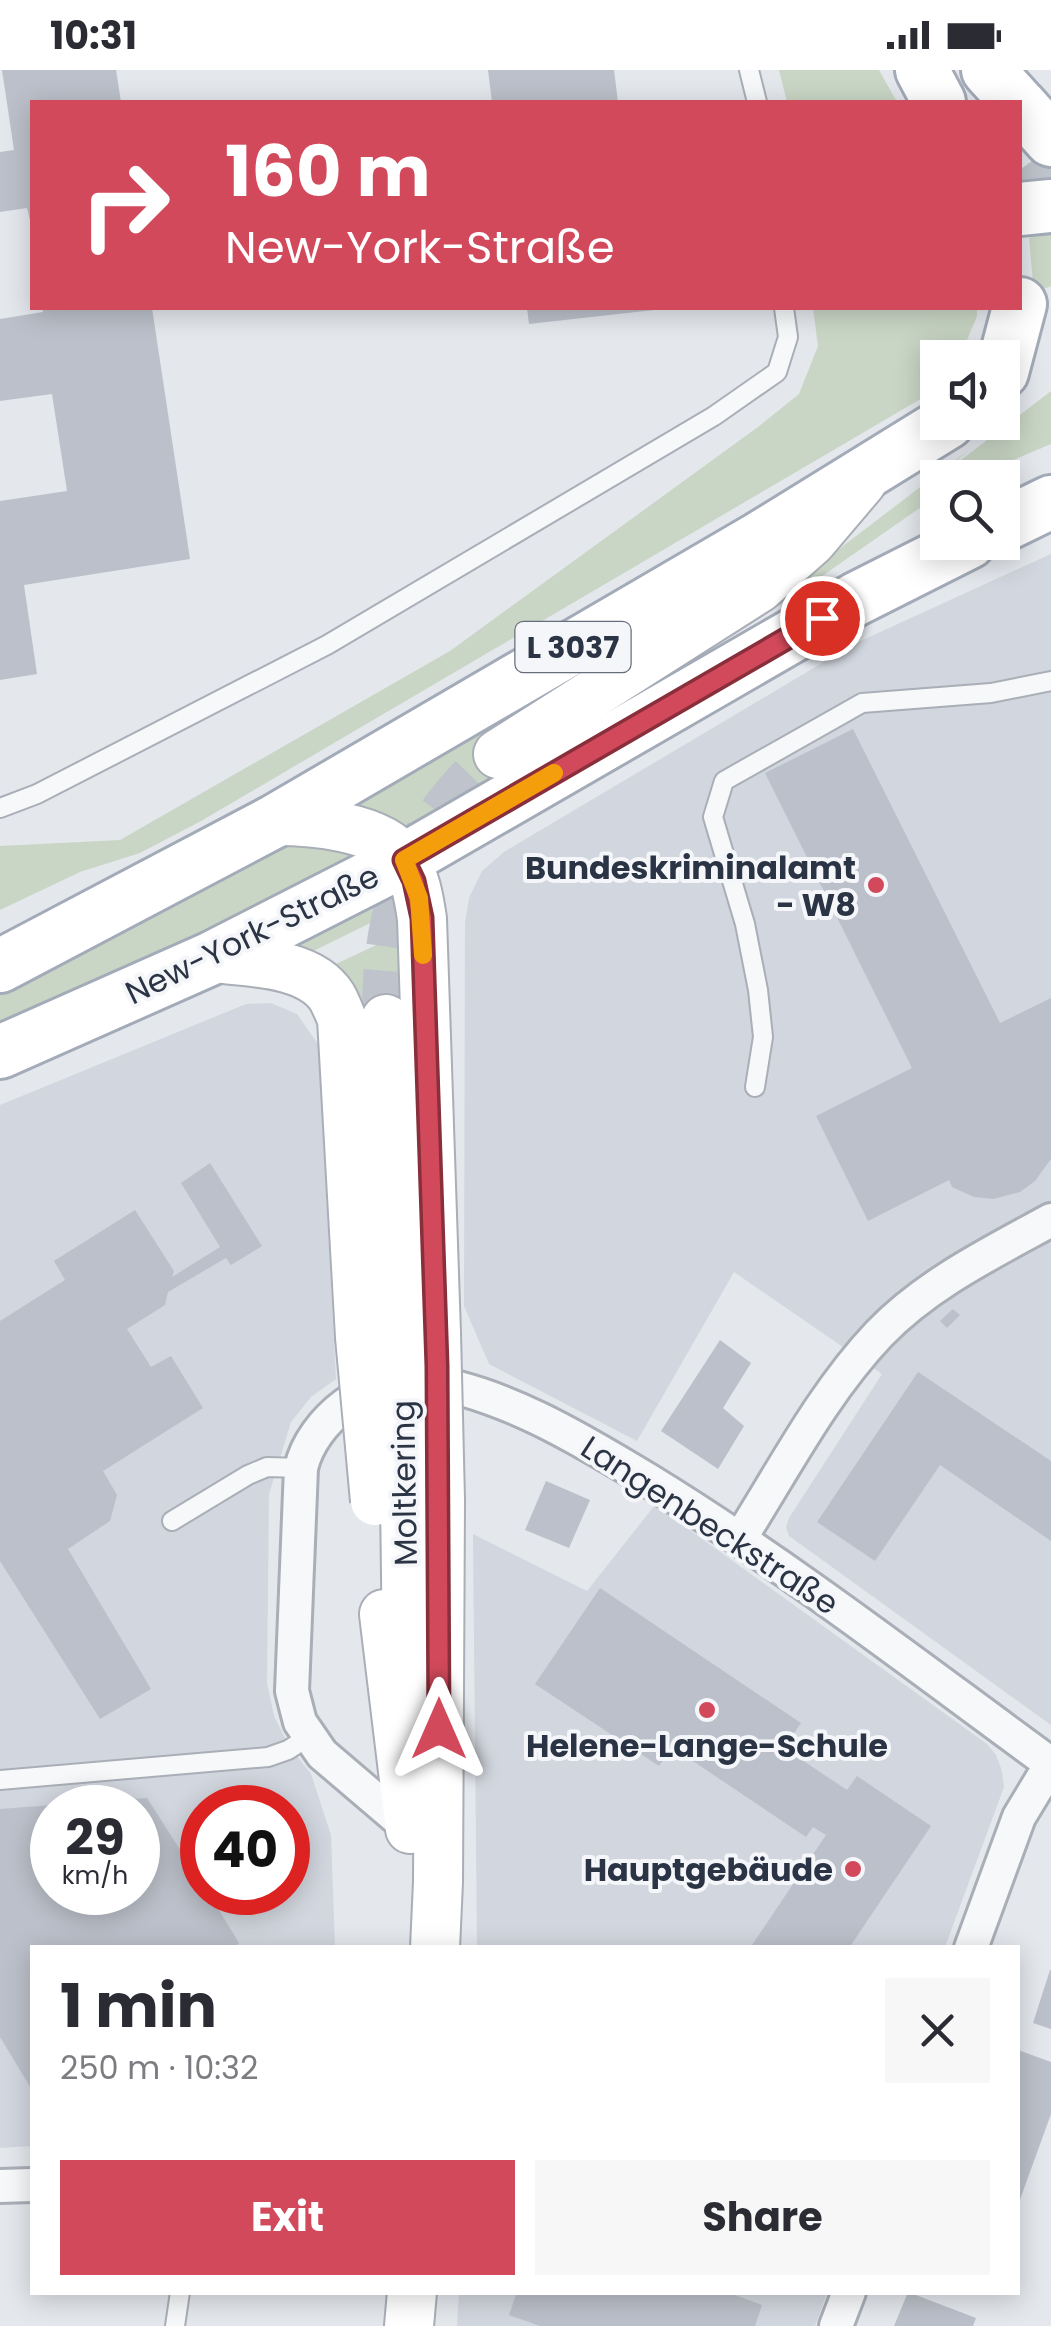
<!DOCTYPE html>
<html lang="en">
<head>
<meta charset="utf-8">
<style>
  :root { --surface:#fff; --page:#f7f7f7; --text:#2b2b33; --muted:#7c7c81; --accent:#d1495b }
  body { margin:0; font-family:Poppins,sans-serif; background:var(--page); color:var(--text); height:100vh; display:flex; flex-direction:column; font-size:38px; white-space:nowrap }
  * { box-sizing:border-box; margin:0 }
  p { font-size:32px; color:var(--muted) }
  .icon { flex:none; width:55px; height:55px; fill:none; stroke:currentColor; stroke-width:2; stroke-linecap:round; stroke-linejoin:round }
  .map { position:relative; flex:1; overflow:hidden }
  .side { position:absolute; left:30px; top:1875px; width:990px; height:350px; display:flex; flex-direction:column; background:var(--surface); border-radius:0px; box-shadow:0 5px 25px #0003 }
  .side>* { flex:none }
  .hud { position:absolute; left:30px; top:30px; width:992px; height:210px; border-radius:0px; box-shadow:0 5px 25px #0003; background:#d1495b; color:#fff; overflow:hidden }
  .tools { position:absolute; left:920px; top:270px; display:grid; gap:20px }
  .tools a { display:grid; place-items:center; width:100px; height:100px; border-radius:0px; background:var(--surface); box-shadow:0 5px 25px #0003; font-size:50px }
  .speed { position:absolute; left:30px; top:1715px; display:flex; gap:20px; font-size:50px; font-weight:700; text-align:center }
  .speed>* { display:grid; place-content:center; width:130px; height:130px; border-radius:50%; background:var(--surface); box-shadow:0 5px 25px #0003; line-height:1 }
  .speed small { font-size:25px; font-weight:400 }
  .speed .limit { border:15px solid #d22; background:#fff; color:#111 }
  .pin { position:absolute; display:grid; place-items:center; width:85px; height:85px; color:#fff; margin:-42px; border:5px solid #fff; border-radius:50%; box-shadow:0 2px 10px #0007 }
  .me { position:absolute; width:110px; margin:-55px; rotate:0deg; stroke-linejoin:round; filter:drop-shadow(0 0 8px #0008) }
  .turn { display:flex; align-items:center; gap:35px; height:210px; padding:0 30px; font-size:45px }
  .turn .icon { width:130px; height:130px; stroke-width:2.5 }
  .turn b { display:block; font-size:70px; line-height:85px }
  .round { display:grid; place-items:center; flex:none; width:105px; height:105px; border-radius:0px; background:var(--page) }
  .overview { display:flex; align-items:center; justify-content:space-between; height:170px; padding:0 30px }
  h1 { font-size:60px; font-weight:700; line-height:75px }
  .cta { display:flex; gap:20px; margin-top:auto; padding:20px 30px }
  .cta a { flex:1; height:115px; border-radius:0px; background:var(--accent); color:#fff; font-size:40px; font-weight:700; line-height:115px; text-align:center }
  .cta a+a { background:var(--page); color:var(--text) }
  .status { display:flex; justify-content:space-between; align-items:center; height:70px; padding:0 50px; background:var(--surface); direction:ltr }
  .status svg { height:28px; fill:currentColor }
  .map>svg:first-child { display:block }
</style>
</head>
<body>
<div class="status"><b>10:31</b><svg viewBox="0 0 49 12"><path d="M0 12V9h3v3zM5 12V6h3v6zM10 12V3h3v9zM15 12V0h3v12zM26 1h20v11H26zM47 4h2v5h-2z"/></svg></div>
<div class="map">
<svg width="1051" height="2256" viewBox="0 0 1051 2256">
  <rect width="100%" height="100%" fill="#e4e7ec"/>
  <path fill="#d2d6de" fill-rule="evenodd" d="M1051 484V1655L789 1466 786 1457 789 1448 882 1304 734 1202 637 1371 489 1294 464 1236 465 853 469 828 482 801 504 782 854 574Z
    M271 933 297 944 318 974 336 1309 311 1327 291 1352 269 1424 267 1613 274 1646 289 1676 311 1704 331 1765 335 1877 32 1878V2076L0 2078V1035L246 934ZM52 1738H138V1822H52ZM202 1738H288V1822H202Z
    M655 1435 987 1674 996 1685 1002 1701 1004 1717 945 1877H477L473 1464 587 1521Z
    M459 2223H827L815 2256H457Z"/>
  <path fill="#c9d6c5" d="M779 0H879L897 32H787Z
    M1051 75V106L1040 115 1020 118V100Z
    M1051 155V216L1034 223 1029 168Z
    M813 238H977V246L960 287 938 288 937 315 929 324 201 751 140 783 80 802 0 840V776L120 770 450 581 758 357 799 324 818 276Z
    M1051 321V374L973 407H939Z
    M970 379 937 407V426L779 536 775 528Z
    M476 659 515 705 392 770 333 743Z
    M308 775 351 786 353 790 0 957V919L275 778Z
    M389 825 397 840 299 888 281 877Z
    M402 863 407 947 356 951 323 900Z"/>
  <path fill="#bbc0ca" d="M2 0H116L121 32H32V158L27 138 0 142V82L14 80Z
    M488 0H614L618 32H492Z
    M42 238H152L190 489 24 515 37 604 0 610V431L67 421 52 324 0 331V249L43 242Z
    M527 238H654V240L529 254Z
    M853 659 1000 953 1051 928V1089L1035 1111 1020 1122 993 1129 974 1127 952 1117 949 1110 868 1151 816 1046 912 998 765 703Z
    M210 1093 262 1176 231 1195 226 1188 168 1222 165 1235 127 1259 151 1297 171 1286 203 1338 103 1401 117 1425 110 1451 68 1479 151 1619 100 1649 0 1491V1251L65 1210 54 1191 135 1140 174 1201 172 1207 220 1177 181 1113Z
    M953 1239 960 1245 947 1258 940 1251Z
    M720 1270 751 1293 723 1338 744 1356 718 1399 661 1361Z
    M918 1302 1051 1391V1471L940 1395 875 1491 817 1452Z
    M546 1411 590 1430 569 1478 525 1460Z
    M600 1518 801 1653 784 1678 847 1720 857 1706 931 1756 849 1878H750L826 1765 813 1757 806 1767 672 1677 659 1696 535 1614Z
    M147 1728 202 1814V1822H208L239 1873 233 1878H32V2020L0 1967V1739L52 1735V1822H138V1738H54V1735Z
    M1050 1900H1051V1959L1033 1953Z
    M1018 1980 1051 1992V2044L1018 2135Z
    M517 2222H727L762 2235 755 2256H540L509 2245Z
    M908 2222 976 2248 973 2256H894Z"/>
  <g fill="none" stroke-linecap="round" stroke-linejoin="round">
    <path stroke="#bfc3cb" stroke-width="48" stroke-dasharray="48 24" stroke-linecap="butt" d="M1037 89 1051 112
      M386 949C385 838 413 758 498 684"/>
    <g stroke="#a9aeb7" stroke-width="22">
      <path id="lane" d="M749 0 757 32
        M0 738 37 724 327 575 714 346 777 302 788 267 784 238
        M755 1017 763 967 758 920 745 854 713 747 724 711 862 633 991 623 1051 611
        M172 1451 248 1405 267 1397 301 1398
        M0 1710 268 1687 288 1680 308 1667
        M175 2256 180 2222"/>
    </g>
    <g stroke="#a9aeb7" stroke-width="38">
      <path id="street" d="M741 1467C784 1399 823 1323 879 1264 927 1214 991 1183 1051 1150
        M410 1759 322 1684 300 1652 292 1621 301 1398C312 1350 369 1306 420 1311 498 1319 582 1370 648 1410 788 1496 918 1597 1051 1694
        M971 1878 1019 1747 1051 1694
        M0 2116 32 2115
        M836 2256 849 2222"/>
    </g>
    <g stroke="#a9aeb7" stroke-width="52">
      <path id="secondary" d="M498 684 759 518 812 471 862 412
        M275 751C311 751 379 756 403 788 415 805 419 828 422 849L436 1263
        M212 888C249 892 310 892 332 927 336 934 339 942 342 949L360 1267
        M386 949 401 1265
        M405 1431 407 1579
        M384 1544 410 1759
        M435 1878 438 1812 440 1430
        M409 2256 412 2222"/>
    </g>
    <g stroke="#a3abb8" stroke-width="58">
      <path id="primary" d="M922 0 939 32
        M988 0 1017 32
        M1020 35 1051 70
        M1020 139 1051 136
        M1002 302 1020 234
        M1002 456 1051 432
        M0 896 275 751 760 468 948 352
        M0 982 212 888 404 790 856 529 969 472"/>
    </g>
    <use href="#lane" stroke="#f7f8fa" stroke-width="18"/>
    <use href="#street" stroke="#f7f8fa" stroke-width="32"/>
    <use href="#secondary" stroke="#fff" stroke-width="48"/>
    <use href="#primary" stroke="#fff" stroke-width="52"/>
    <g stroke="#a9aeb7" stroke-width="52" stroke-linecap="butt">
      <path id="secondary-bridge" d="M436 1263 440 1430
        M401 1265 405 1431
        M360 1267 375 1431"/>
    </g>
    <use href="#secondary-bridge" stroke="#fff" stroke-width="48"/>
  </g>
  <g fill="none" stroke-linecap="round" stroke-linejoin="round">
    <g stroke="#882f3b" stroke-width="25">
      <path id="route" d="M439 1659 437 1296 422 848 414 811 404 790 822 548"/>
    </g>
    <use href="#route" stroke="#d1495b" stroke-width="18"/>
    <path stroke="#f59e0b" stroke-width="18" d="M423 885 419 828 404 790 554 703"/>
  </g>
  <g fill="#d1495b" stroke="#f4f6f9" stroke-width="4">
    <circle cx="876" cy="815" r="10"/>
    <circle cx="707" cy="1640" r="10"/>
    <circle cx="853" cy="1799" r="10"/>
  </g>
  <g text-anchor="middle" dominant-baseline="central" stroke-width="8" stroke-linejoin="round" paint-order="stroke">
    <rect fill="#f4f6f9" stroke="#676e7b" stroke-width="2.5" x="515.5" y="552" width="115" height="50" rx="8"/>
    <g font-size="30" font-weight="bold" fill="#2b3445">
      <text x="573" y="577">L 3037</text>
    </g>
    <g font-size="32" font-weight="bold" fill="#2b3445" stroke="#f4f6f9" text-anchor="end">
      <text x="856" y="797">Bundeskriminalamt<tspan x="856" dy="37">- W8</tspan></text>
      <text x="707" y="1675" text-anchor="middle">Helene-Lange-Schule</text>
      <text x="833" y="1799">Hauptgebäude</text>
    </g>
    <g font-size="32" fill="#2b3445" stroke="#f4f6f9">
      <text transform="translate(252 864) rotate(-26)">New-York-Straße</text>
      <text transform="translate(404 1413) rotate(-91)">Moltkering</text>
      <text transform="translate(710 1455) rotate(33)">Langenbeckstraße</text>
    </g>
  </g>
</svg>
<div class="tools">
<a><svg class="icon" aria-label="sound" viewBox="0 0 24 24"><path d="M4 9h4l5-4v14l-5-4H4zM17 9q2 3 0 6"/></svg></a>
<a><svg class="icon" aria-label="search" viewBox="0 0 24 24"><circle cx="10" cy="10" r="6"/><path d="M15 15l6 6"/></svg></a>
</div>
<div class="speed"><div>29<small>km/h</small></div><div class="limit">40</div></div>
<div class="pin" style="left:822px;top:548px;background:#d93025"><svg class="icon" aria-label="arrive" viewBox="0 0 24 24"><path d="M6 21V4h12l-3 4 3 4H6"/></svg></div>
<svg class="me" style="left:439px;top:1659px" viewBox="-20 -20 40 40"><path d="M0-17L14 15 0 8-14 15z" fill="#d1495b" stroke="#fff" stroke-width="4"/></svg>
<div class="hud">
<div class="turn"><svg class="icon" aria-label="right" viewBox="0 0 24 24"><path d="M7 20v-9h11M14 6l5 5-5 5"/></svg><div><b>160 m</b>New-York-Straße</div></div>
</div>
<section class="side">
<div class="overview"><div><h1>1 min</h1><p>250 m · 10:32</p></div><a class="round"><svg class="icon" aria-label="close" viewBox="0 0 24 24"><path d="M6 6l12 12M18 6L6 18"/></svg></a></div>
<div class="cta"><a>Exit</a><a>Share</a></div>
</section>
</div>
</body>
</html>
